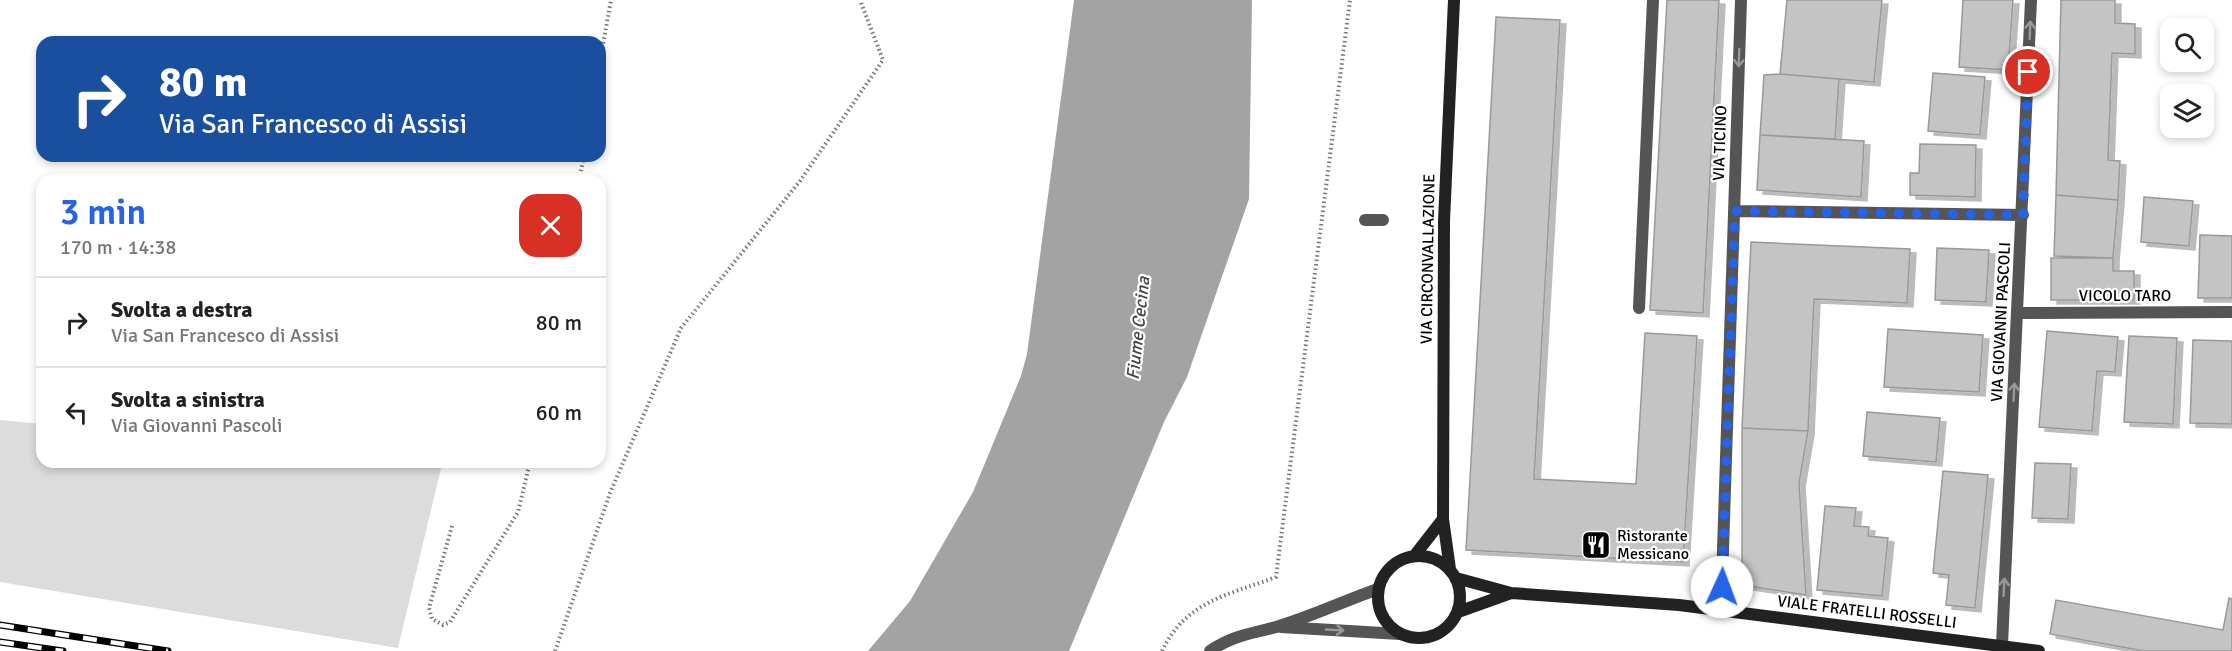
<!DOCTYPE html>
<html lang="it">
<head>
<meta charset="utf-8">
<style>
  :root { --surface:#fff; --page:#f2f2f2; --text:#222; --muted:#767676; --line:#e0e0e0; --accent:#2563eb }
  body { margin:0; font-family:Signika,sans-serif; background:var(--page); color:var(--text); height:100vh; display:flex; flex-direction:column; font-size:22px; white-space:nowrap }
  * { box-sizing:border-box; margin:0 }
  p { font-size:20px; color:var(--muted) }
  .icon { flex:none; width:33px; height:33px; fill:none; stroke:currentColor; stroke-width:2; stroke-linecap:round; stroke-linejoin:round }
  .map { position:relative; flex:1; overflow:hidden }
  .sheet { position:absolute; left:36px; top:174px; width:570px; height:294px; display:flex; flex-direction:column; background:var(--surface); border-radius:18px; box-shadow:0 3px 9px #0003 }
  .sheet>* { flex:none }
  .hud { position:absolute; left:36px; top:36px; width:570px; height:126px; border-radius:18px; box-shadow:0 3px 9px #0003; background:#1a4fa0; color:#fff; overflow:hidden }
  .controls { position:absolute; left:2160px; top:18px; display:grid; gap:12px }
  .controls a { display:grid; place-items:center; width:54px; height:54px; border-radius:12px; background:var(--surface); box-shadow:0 3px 9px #0003; font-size:30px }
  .pin { position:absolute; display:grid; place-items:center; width:51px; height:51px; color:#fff; margin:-26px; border:3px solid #fff; border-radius:50%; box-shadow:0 2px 6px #0007 }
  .me { position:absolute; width:66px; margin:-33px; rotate:2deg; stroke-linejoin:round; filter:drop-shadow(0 0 4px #0008) }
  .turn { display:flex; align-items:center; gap:21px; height:126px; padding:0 24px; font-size:27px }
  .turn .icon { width:78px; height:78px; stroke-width:2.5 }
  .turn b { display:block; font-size:42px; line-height:51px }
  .round { display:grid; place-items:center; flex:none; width:63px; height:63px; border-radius:18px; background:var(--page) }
  .summary { display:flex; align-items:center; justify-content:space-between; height:102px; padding:0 24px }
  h1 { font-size:36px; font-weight:600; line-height:45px; color:var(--accent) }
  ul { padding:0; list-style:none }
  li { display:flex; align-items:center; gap:18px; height:90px; padding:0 24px; border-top:2px solid var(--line) }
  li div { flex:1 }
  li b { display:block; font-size:22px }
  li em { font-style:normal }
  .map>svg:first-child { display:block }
</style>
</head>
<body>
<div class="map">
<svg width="2232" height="651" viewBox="0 0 2232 651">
  <defs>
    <filter id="shadow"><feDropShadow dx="6" dy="4" stdDeviation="0" flood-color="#0004"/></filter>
  </defs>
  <rect width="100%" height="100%" fill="#fff"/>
  <path fill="#dcdcdc" d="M0 420 42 424V462H421L442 464 398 648 0 582Z"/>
  <path fill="#a3a3a3" d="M1074 0H1252L1249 199 1187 377 1164 422 1069 651H868L910 601 973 492 1021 376 1027 354Z"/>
  <path fill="#c4c4c4" stroke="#999" stroke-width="1.5" filter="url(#shadow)" d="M1667 0H1719L1703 313 1650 310Z
    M1787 0H1882L1874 82 1780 74Z
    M1963 0H2013L2008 70 1959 67Z
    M2061 0H2115V23L2135 24V54L2112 53 2108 160 2120 161 2118 200 2056 195Z
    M1496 17 1560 20 1534 479 1636 484 1645 333 1697 336 1683 562 1466 550Z
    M1933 73 1985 77 1980 135 1928 131Z
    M1780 74 1839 79 1835 139 1760 135 1764 75Z
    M1760 135 1864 141 1861 197 1757 190Z
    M1920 144 1976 145 1975 197 1910 195V173H1919Z
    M2056 195 2118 200 2113 258 2054 256Z
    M2144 197 2193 201 2189 246 2141 242Z
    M2200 235 2232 236V298H2198Z
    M1751 242 1910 249 1907 303 1814 299 1808 431 1742 428Z
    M1937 248 1989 250 1986 302 1935 300Z
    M2051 258H2113V271H2134V300H2051Z
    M1888 329 1983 335 1979 392 1884 387Z
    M2047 331 2118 337 2115 372 2097 371 2092 431 2039 427Z
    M2129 336 2177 338 2173 424 2124 422Z
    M2193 340 2232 341V424L2190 423Z
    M1867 412 1940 418 1936 462 1863 456Z
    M1742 428 1808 431 1799 483 1806 595 1742 585Z
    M2035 463 2071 464 2068 519 2032 518Z
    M1943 471 1988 475 1975 608 1946 605 1949 575 1933 573Z
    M1825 506 1856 508 1854 526 1869 527 1868 536 1888 538 1882 596 1817 590Z
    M2229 598 2232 599V651H2144L2050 634 2056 600 2223 630Z"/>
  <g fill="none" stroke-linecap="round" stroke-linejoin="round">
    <path stroke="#777" stroke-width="4" stroke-dasharray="1.5 3" stroke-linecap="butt" d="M600 61 611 0
      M579 180 584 156
      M452 526 429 608 432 619 443 625 450 622 518 512 530 462
      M555 651 610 493 681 328 800 181 883 60 860 0
      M1162 651C1186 601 1228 595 1276 577L1350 0"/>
    <path stroke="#555" stroke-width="12" d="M1365 220H1383
      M1639 308 1653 0"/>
    <path stroke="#555" stroke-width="12" d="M1735 211 2023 215
      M2018 313 2232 312
      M1721 611 1741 0
      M1281 627 1400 634
      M2002 645 2031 0
      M1210 651C1233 635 1251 634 1276 627 1310 617 1344 601 1378 589"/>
    <path stroke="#222" stroke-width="12" d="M1415 555 1443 519
      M1378 597a41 41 0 1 1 82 0a41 41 0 1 1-82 0Z
      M1450 569 1443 519 1444 221 1454 0
      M1456 578 1511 593 1679 605 2039 651
      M1458 612 1511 593"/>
    <g stroke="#000" stroke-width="7">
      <path id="rail" d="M0 625 168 651
        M0 642 63 651"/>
    </g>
    <use href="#rail" stroke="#fff" stroke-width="4.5" stroke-dasharray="14" stroke-linecap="butt"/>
  </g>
  <defs><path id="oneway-shaft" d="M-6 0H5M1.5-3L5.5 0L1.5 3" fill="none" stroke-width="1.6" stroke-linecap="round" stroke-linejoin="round" transform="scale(1.5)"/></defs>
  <g stroke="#999">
    <use href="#oneway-shaft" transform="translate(2030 30) rotate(-88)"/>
    <use href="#oneway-shaft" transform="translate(1739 58) rotate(92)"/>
    <use href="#oneway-shaft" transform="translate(2014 392) rotate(-87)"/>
    <use href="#oneway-shaft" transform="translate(2004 587) rotate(-87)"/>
    <use href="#oneway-shaft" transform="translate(1335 630) rotate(3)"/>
  </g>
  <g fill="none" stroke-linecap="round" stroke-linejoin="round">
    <path stroke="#2563eb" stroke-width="10" stroke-dasharray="0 18" d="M1722 587 1735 211 2023 215 2028 72"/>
  </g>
  <defs>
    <g id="restaurant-square" transform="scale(1.5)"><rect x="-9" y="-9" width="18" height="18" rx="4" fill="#000" stroke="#fff"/><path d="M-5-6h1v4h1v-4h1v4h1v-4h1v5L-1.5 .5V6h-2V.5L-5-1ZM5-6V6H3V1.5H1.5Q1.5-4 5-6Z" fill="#fff"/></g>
  </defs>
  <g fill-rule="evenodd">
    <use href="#restaurant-square" x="1596" y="545"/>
  </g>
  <g text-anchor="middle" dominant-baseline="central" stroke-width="4.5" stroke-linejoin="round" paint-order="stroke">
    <g font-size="16" fill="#000" stroke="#fff">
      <text transform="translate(1720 143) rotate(-88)">VIA TICINO</text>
      <text transform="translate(1428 259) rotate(-89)">VIA CIRCONVALLAZIONE</text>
      <text x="2125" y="296">VICOLO TARO</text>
      <text transform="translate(2001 322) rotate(-87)">VIA GIOVANNI PASCOLI</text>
      <text transform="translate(1867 612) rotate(7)">VIALE FRATELLI ROSSELLI</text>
    </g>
    <g font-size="16" fill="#000" stroke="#fff" text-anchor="start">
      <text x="1617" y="536">Ristorante<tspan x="1617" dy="18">Messicano</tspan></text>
    </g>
    <g font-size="18" font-style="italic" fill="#444" stroke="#fff">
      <text transform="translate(1138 328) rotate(-84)">Fiume Cecina</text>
    </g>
  </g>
</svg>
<div class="controls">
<a><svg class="icon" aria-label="search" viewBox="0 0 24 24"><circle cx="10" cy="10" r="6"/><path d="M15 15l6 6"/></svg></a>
<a><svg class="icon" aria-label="layers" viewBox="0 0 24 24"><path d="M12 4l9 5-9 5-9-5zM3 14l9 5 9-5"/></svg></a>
</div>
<div class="pin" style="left:2028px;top:72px;background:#d93025"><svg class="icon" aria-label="arrive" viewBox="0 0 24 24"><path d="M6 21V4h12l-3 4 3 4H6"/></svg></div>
<svg class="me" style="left:1722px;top:587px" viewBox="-20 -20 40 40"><circle r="19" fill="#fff"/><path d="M0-13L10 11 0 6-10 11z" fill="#2563eb"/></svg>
<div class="hud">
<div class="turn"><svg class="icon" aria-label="right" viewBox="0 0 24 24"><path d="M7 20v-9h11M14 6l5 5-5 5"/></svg><div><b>80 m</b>Via San Francesco di Assisi</div></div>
</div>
<section class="sheet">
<div class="summary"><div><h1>3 min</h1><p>170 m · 14:38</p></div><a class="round" style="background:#d93025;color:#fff"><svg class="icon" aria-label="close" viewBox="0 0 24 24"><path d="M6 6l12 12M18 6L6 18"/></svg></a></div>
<ul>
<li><svg class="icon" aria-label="right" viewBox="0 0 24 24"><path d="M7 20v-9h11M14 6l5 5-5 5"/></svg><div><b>Svolta a destra</b><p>Via San Francesco di Assisi</p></div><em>80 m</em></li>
<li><svg class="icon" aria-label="left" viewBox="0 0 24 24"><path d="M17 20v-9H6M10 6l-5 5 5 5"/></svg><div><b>Svolta a sinistra</b><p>Via Giovanni Pascoli</p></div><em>60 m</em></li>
</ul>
</section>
</div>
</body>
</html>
